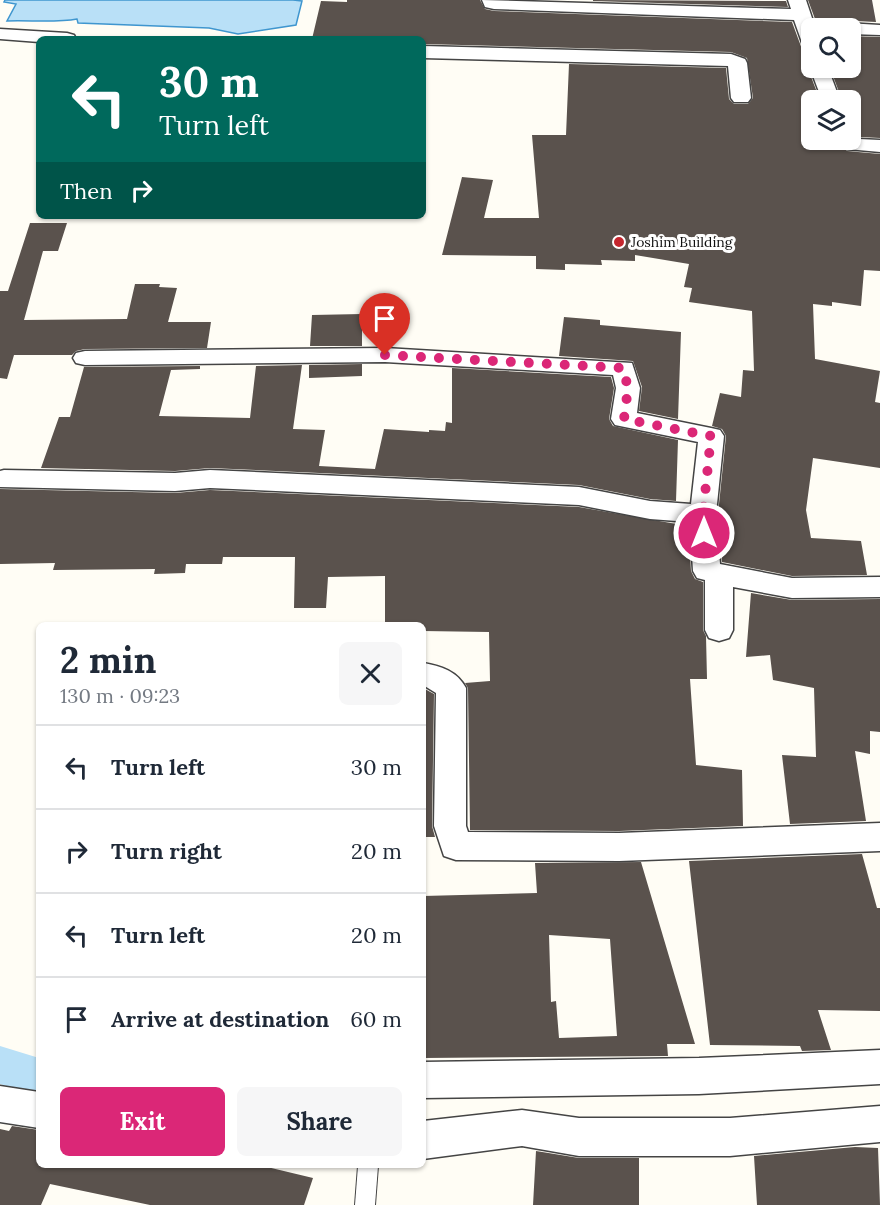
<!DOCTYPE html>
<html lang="en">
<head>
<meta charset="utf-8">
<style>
  :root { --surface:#fff; --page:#f6f6f7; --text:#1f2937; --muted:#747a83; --line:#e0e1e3; --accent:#db2777 }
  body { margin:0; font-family:Lora,serif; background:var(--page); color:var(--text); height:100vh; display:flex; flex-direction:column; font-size:22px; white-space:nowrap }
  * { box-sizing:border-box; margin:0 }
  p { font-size:20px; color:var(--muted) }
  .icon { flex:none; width:33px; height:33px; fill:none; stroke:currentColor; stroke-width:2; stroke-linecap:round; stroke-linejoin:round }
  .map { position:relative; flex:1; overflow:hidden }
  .drawer { position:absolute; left:36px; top:622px; width:390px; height:546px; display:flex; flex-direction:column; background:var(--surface); border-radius:9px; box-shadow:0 2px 4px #0004 }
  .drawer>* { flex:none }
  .banner { position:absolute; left:36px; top:36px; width:390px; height:183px; border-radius:9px; box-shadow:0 2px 4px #0004; background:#00695c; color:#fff; overflow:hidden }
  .buttons { position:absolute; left:801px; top:18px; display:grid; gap:12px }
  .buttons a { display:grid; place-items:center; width:60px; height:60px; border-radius:9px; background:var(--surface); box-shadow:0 2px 4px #0004; font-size:30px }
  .pin { position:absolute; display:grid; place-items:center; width:51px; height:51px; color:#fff; margin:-62px -26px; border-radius:50% 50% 50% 0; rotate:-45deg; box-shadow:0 0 6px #0007 }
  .pin .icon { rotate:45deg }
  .me { position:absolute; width:66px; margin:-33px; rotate:0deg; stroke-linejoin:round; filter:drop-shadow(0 0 4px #0008) }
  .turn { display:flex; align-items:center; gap:21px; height:126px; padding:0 24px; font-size:27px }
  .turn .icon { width:78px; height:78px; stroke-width:2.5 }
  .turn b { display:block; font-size:42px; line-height:51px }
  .then { display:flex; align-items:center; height:57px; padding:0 24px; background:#0003; gap:12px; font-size:22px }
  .round { display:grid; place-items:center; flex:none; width:63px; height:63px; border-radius:9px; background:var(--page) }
  .overview { display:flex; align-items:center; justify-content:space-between; height:102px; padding:0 24px }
  h1 { font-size:36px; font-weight:700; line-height:45px }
  .cta { display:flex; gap:12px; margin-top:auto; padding:12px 24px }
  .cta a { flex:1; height:69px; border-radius:9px; background:var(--accent); color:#fff; font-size:24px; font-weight:700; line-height:69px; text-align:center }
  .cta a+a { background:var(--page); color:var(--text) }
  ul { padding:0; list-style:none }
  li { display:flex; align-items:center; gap:18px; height:84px; padding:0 24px; border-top:2px solid var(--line) }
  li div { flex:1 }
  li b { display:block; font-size:22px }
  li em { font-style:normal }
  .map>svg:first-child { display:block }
</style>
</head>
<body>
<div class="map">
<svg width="880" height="1205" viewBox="0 0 880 1205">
  <rect width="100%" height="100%" fill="#fffdf5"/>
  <path fill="#b9e0f7" stroke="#3f96cf" stroke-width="1.5" d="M5 0H293L302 1 296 25 238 34 209 28 78 23 77 19C56 23 29 20 7 21L16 4 4 2Z"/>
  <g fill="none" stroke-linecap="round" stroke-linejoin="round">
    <path fill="#b9e0f7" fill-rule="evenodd" d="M0 1046 39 1058V1096L0 1084Z"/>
  </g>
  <path fill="#5a524d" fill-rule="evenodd" d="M347 0H480L485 9 494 11 792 22 803 52 812 54V63L808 69 820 100H812V140H836L847 151 880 154V271L864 270 861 306 832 302V306L813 304 815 359 880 371 875 402 880 403V468L813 458 806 510 811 538 861 541 867 575 792 576 722 562 718 514 726 436 722 429 712 426 720 393 741 397 743 370 754 371 752 311 689 302 692 288 684 287 689 264 635 255V261L601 260 602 265 565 264V270L536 269V256L442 255 462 177 493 180 484 218H539L532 135H566L569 64 726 68 729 99 734 104H748L753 98 747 58 731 52 423 44V39H312L321 1 347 2Z
    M593 0 786 1 788 7 593 1Z
    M808 0H872L876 22 815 19Z
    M850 36 880 37V138L860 137 850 133V100H842L830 68H850Z
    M30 223H67L58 251H43L24 320 127 319 135 284H160L159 287 177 288 168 322H211L207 348 85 349 76 351 72 355H14L7 379 0 378V291H8Z
    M362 314V346H310L312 315Z
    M564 317 600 320V325L681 332 678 419 639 411 642 387 633 361 559 356Z
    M362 364V376L309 378V365Z
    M302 365 293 429 325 430 319 466 375 469 384 429 429 432V430L445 431 446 422 452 423V368L611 377 614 388 609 419 613 426 678 440 676 501 650 499 579 485 210 468 175 471 41 468 59 417H70L84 367 200 366V369L171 370 159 416 250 418 256 366Z
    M0 489 175 493 210 490 579 507 688 526 691 571 695 579 703 582V630L706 636 707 679H690L696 765 742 770 743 826 619 831 470 830 468 688 465 683 490 681 489 632 423 631V626H385V576L328 577 326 608H294L295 557H223L222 564H186L185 573 154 574 155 569 53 570 55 563 0 564Z
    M751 593 792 600 880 599V732L870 731V754L855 751 866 821 790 824 782 755 816 757 814 688 773 680 770 655 746 657Z
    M423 688 434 694 432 826 435 837H423Z
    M862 854 877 908H880V1011L818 1010 831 1050 802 1051 800 1046 710 1045 689 861Z
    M641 862 695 1044H667L668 1056 423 1058V896L537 893 535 863ZM549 935 610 939 617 1036 559 1038 556 1001 551 1002Z
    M12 1126 39 1130V1166H263L313 1178 304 1205H150L50 1184 41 1205H0V1129L9 1131Z
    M855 1147 878 1148 880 1205H757L754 1156Z
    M536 1151 579 1158H639V1205H533Z"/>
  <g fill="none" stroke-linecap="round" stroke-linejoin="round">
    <g stroke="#444" stroke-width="2">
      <path id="lane" d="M358 1166H378L375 1205H355Z"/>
    </g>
    <g stroke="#444" stroke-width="3">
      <path id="street" d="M482 0 791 9 788 0H806L813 21 880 25V35L850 34V28H812V52L805 51 794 20 494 9 485 7Z
        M0 29 67 33 74 35 76 39H39V42L0 39Z
        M423 46 731 54 745 59 747 63 751 98 748 102H734L731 98 728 66 423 58Z
        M812 65V68H828L840 100H822L810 68Z
        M850 135 859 139 880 140V152L847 149 838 140H850Z
        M385 348 632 363 640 388 637 413 711 428 720 430 724 436 716 514 720 564 792 578 880 577V597L792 598 733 587V630L729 638 719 641 709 638 705 630V580L697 578 693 571 690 522 650 519 579 505 210 488 175 491 0 487V471L4 470 175 473 210 470 579 487 650 501 691 504 698 442 615 425 611 419 616 388 613 375 385 362 85 365 76 363 73 358 76 353 85 351Z
        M423 663C441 666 457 671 466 688V826L468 832 619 833 880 823V851L619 861 456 860 444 856 434 826 436 693 423 685Z
        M880 1050V1084L699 1094 423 1098V1062L699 1058Z
        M0 1086 39 1092V1128L0 1122Z
        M880 1106V1142L730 1156H579L522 1146 423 1159V1121L522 1110 579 1118H730Z"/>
    </g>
    <use href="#lane" fill="#fff" fill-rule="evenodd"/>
    <use href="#street" fill="#fff" fill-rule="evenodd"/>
  </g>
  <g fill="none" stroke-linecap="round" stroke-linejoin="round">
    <path stroke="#db2777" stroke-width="10" stroke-dasharray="0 18" d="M385 355 623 368 628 388 624 419 711 436 703 514 704 533"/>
  </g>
  <circle fill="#c4262e" stroke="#fff" stroke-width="2" cx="619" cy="242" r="6"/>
  <g text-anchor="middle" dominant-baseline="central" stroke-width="6" stroke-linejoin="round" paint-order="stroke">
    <g font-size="14" fill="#111" stroke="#fff" text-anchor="start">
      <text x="631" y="242">Joshim Building</text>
    </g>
  </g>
</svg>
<div class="buttons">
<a><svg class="icon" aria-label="search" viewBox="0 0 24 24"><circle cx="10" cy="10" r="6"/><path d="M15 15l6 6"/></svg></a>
<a><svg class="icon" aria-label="layers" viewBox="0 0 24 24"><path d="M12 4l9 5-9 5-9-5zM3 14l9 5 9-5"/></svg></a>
</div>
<div class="pin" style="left:385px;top:355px;background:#d93025"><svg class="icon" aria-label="arrive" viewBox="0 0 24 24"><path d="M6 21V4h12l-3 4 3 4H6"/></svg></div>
<svg class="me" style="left:704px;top:533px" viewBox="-20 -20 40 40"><circle r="17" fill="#db2777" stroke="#fff" stroke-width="3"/><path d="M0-11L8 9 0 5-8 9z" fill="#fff"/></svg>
<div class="banner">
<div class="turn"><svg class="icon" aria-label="left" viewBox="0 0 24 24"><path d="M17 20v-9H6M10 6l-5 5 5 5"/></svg><div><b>30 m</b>Turn left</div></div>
<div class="then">Then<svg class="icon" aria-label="right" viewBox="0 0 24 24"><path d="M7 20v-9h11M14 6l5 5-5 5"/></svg></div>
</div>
<section class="drawer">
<div class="overview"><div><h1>2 min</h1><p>130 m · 09:23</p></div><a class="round"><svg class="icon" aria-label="close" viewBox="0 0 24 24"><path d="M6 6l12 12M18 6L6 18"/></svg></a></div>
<ul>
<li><svg class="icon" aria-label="left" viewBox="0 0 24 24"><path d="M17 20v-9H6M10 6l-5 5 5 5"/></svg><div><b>Turn left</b></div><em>30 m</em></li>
<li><svg class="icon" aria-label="right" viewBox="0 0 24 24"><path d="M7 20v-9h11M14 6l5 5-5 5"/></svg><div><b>Turn right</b></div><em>20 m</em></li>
<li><svg class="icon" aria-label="left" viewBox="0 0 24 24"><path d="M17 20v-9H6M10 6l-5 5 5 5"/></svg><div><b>Turn left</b></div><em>20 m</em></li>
<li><svg class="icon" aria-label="arrive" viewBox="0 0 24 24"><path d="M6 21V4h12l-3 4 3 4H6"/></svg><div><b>Arrive at destination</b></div><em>60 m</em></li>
</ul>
<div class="cta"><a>Exit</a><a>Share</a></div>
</section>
</div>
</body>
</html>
